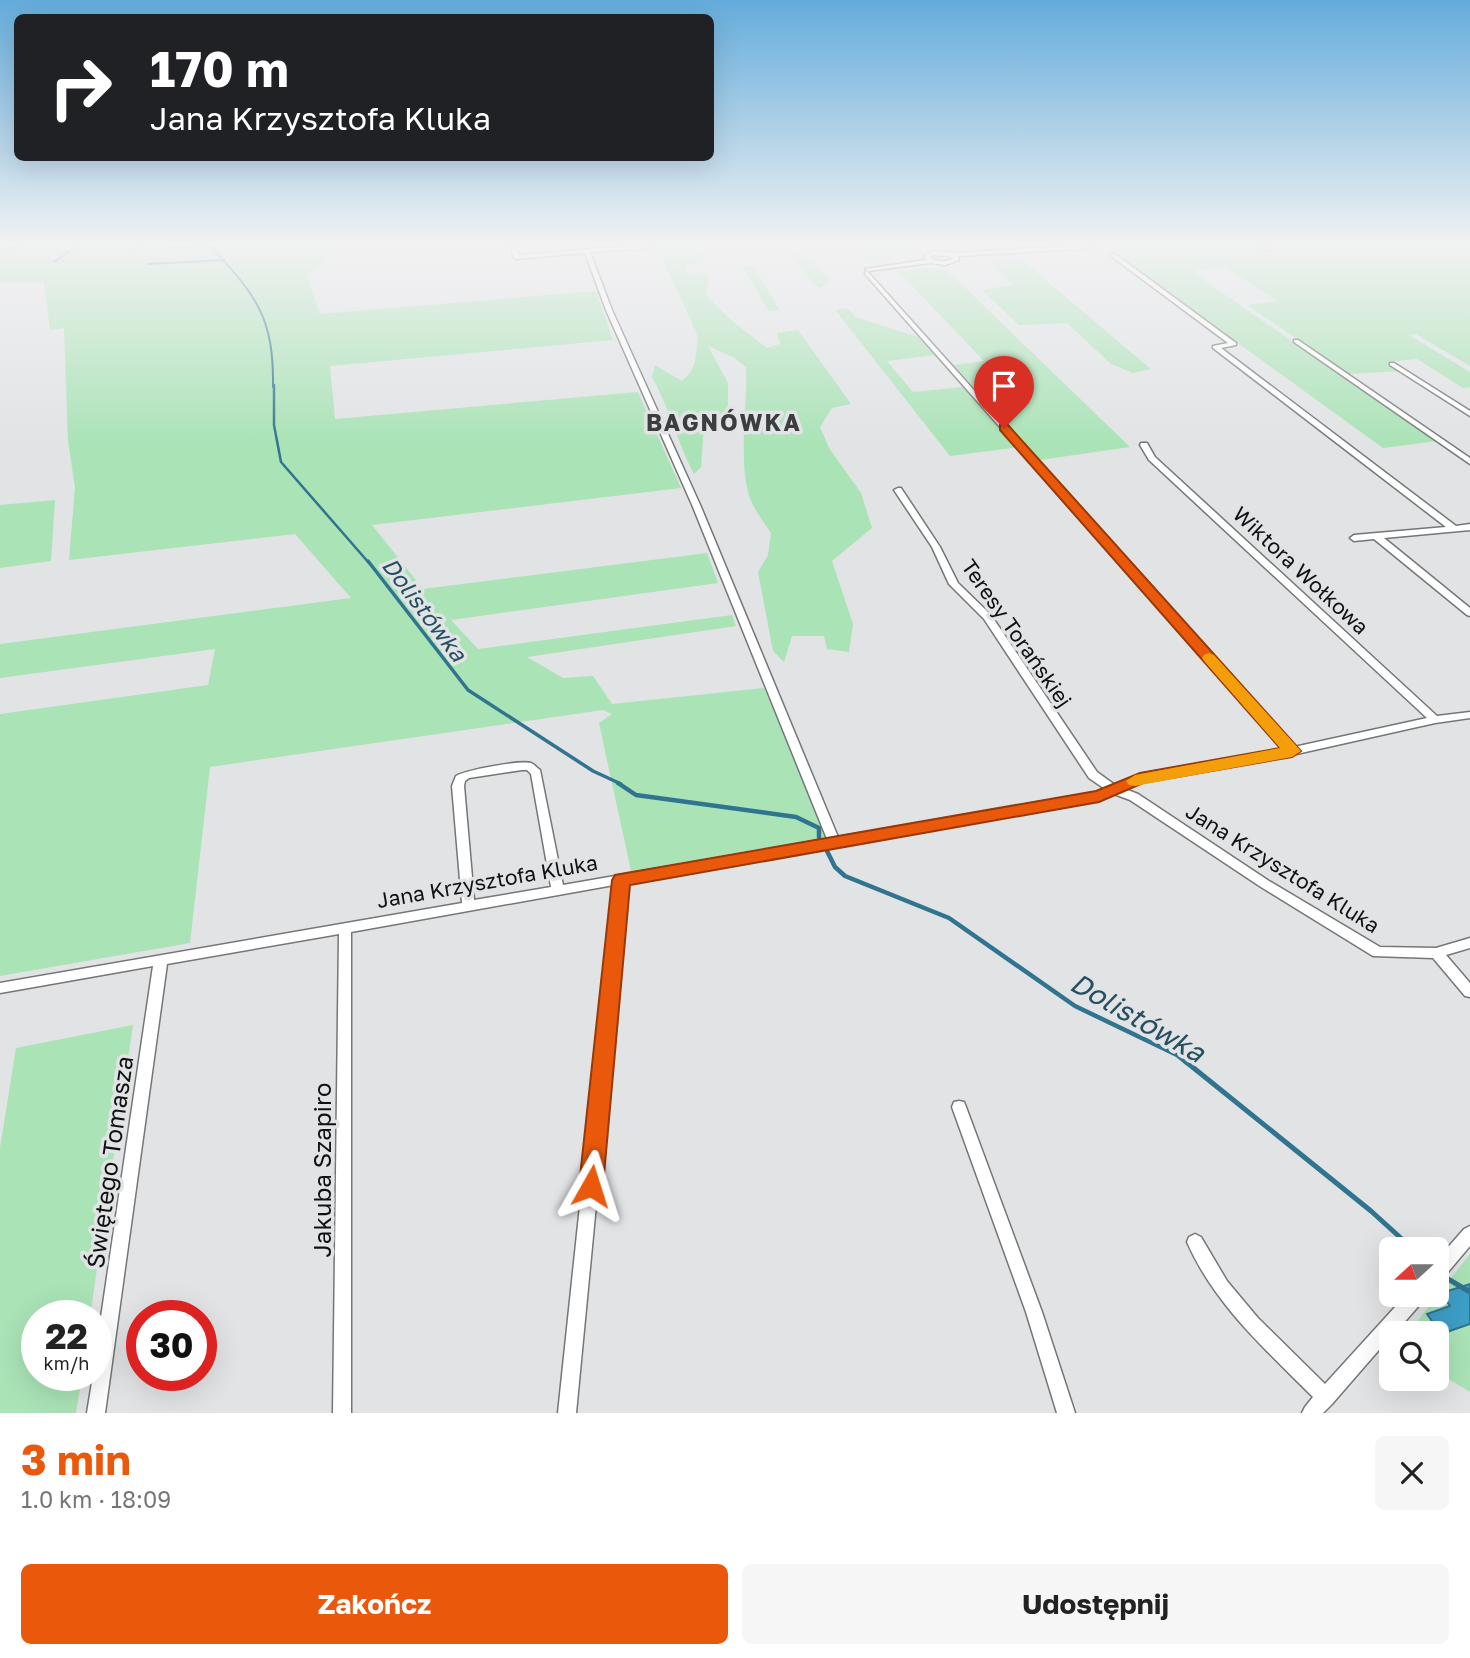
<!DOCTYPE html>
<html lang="pl">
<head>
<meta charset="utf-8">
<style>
  :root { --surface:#fff; --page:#f6f6f6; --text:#222; --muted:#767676; --accent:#ea580c }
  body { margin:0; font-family:"Golos Text",sans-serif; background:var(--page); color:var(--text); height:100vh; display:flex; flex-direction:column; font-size:26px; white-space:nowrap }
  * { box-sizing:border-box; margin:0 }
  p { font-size:23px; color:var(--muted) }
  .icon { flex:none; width:38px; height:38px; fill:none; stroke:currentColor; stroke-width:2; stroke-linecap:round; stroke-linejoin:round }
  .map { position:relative; height:1413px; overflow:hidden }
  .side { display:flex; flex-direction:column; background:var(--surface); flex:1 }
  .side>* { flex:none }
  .hud { position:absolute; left:14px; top:14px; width:700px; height:147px; border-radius:10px; box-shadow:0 7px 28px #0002; background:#202124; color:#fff; overflow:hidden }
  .needle { width:46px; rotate:249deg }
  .buttons { position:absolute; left:1379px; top:1237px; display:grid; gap:14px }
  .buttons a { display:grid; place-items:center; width:70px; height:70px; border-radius:10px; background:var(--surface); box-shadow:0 7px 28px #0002; font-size:35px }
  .speed { position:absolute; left:21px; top:1300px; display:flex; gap:14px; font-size:35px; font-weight:700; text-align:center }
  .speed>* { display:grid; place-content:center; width:91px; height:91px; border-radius:50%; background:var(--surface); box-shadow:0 7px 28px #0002; line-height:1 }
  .speed small { font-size:18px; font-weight:400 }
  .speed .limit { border:10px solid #d22; background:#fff; color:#111 }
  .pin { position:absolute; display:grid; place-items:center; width:60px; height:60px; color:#fff; margin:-72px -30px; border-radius:50% 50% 50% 0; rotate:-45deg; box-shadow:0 0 7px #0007 }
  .pin .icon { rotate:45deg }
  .me { position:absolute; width:77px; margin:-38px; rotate:6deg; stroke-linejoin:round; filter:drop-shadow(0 0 5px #0008) }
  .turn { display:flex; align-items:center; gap:24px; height:147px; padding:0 21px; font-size:32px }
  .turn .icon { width:91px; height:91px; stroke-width:2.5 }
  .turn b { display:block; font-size:49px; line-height:60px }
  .round { display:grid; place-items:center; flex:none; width:74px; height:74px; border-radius:10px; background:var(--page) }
  .overview { display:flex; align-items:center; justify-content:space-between; height:119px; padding:0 21px }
  h1 { font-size:42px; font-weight:700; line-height:52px; color:var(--accent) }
  .cta { display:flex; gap:14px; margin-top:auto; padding:14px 21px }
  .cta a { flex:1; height:80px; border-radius:10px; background:var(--accent); color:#fff; font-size:28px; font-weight:700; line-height:80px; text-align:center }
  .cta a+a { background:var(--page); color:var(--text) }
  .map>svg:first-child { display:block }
</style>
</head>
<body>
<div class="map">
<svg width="1470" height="1413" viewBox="0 0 1470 1413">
  <rect width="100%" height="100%" fill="#e1e3e5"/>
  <path fill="#aae3b6" d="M0 246H343L307 275 320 314 596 291 613 340 330 366 335 419 638 392 681 488 372 525 423 589 707 553 718 583 451 620 478 649 732 615 736 626 527 657 563 678 593 676 612 704 764 688 829 837 631 871 599 723 612 714 603 710 210 767 190 943 0 976V714L208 685 215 649 0 678V644L351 598 295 534 69 560 75 488 68 440 64 328 50 330 44 282H0Z
    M696 246 707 261 684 267 689 275 703 272 709 276 706 295 731 320 767 348 780 344 777 333 798 330 851 404 832 408 820 427 829 448 861 493 872 528 832 561 853 624 849 652 827 649 824 636H792L784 662 773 651 758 572 768 555 771 533C765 524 758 515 753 505 736 471 748 406 746 367L733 357 708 346 728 383V422L704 426 701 467 694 474C677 442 670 409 652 377L655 365 682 381 690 373 695 362 698 336 657 247Z
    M783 246H793L830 279 821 288 815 286Z
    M852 246H914L917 248 906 256 864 261Z
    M1139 246H1259L1266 250 1270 249 1266 246 1272 250 1274 249 1270 246H1470V366L1416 334 1409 335 1470 372V387L1463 388 1417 359 1388 362 1400 371 1349 374 1247 305 1277 301 1226 267 1195 270 1198 272 1195 274 1437 441 1383 448 1108 249Z
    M1022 260 1151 369 1133 373 1111 364 1067 323 1019 325 982 290 1013 285 990 263Z
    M741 265H753L780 311H769Z
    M931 268 945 271 956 279 1130 447 1033 461 1020 447 950 456 836 311 840 308 849 309 855 317 918 337 934 355 887 361 913 392 972 386 954 365 984 361 898 271Z
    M55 500 51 561 0 568V505Z
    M133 1025 90 1316H37V1376H82L76 1413H0V1148L16 1048Z
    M1470 1254V1392L1437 1372V1334H1407Z"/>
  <path fill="#3e9fc7" stroke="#307490" stroke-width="2" d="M1470 1284V1324L1441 1334 1427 1314 1450 1306 1441 1293Z"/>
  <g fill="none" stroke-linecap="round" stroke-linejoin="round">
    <path stroke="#307490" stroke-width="2" d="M210 246C256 295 274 317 273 387
      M169 247 204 246
      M134 249 137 246
      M0 250 19 246
      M54 262 77 246
      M148 264 225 260"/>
    <path stroke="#307490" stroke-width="2.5" d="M274 385V425L281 462 369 563"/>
    <path stroke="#307490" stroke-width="3.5" d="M368 561 468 690 593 771 621 784"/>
    <path stroke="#307490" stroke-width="4.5" d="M618 783 636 795 796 817 819 828V837
      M826 849 835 867 845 876 949 918 1075 1006 1177 1055 1187 1063"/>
    <path stroke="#307490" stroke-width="5" d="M1185 1061 1371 1211 1414 1250
      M1448 1279 1470 1292"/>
    <g stroke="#747677" stroke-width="3">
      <path id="street" d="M511 246H517L519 255 630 246H653L650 248 590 252 612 310 701 507 838 837 1097 792 1105 789 1089 778 984 619 949 584 932 547 894 490 898 488H901L940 547 958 583 991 615 1097 772 1115 785 1140 774 1284 749 865 274V272L867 271 1294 747 1427 718 1149 460 1140 445 1141 443H1147L1155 457 1437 716 1470 712V718L1435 723 1292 755 1142 781 1125 789 1138 794 1269 881 1380 947 1436 948 1470 938V948L1446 955 1470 983V997L1465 996 1433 958 1373 956 1261 887 1130 800 1114 794 1099 800 627 883 576 1413H558L614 885 351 932V1413H333L339 934 167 964 105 1413H87L93 1376H96V1351L153 966 0 993V983L462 903 452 786 456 776C466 770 520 760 531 763 535 765 536 767 540 770L563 885 827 839 693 507 606 310 585 253 516 259 513 257ZM522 770H527L531 774 551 887 474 900 464 786 465 781 469 778Z
        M1067 246H1094L1091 248 958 256 959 260 945 265 930 263 868 271 865 269 926 260 924 256 933 251 954 253ZM934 255 949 256 953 259C945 262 937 262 930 257Z
        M1260 246H1267L1271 249 1266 250Z
        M1111 254H1115L1236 343V345L1221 348 1456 526 1470 524V530L1384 538 1470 608V616L1467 615 1374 539 1354 541 1350 538 1354 535 1446 527 1213 348V346L1228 343 1111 256Z
        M1294 340H1298L1470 458V464L1294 342Z
        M1390 363H1394L1470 411V416L1390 365Z
        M959 1101 964 1102 966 1107 1042 1312 1075 1413H1057L1026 1312 952 1107 954 1102Z
        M1470 1226V1246L1443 1278 1437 1280V1260L1464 1229Z
        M1195 1234 1201 1237 1227 1281 1258 1318 1325 1384 1406 1295H1425L1423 1301 1394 1334H1391V1336L1332 1404 1323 1413H1302L1305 1407 1313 1397C1266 1350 1214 1304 1187 1242L1189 1237Z"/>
    </g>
    <use href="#street" fill="#fff" fill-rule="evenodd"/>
  </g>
  <linearGradient id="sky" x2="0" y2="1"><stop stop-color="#64acdb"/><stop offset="0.55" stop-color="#f2f2f3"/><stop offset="1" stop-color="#f2f2f3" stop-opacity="0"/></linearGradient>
  <rect width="1470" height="444" fill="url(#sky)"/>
  <path fill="#ea580c" stroke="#983908" stroke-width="2" d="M1000 425H1008L1301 751 1292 757 1143 783 1099 802 630 885 603 1186 599 1194 591 1197 582 1194 579 1186 612 880 615 875 1096 791 1140 773 1280 748 1000 430Z"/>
  <path fill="#f59e0b" d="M1209 653 1214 655 1301 751 1292 757 1135 786 1129 785 1126 781 1135 775 1280 748 1204 661 1202 658 1204 655Z"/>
  <g text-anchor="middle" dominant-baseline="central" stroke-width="7" stroke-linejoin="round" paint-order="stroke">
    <g font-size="21" fill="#101111" stroke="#e1e3e5">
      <text transform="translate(1301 570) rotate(43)">Wiktora Wołkowa</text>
      <text transform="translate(1017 633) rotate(55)">Teresy Torańskiej</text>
      <text transform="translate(1283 868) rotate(32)">Jana Krzysztofa Kluka</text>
      <text transform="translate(487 881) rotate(-10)">Jana Krzysztofa Kluka</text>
    </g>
    <g font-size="23" font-weight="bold" letter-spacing="2" fill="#3b3d3e" stroke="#e1e3e5">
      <text x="724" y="422">BAGNÓWKA</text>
    </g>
    <g font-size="23" font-style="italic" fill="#264f61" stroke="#e1e3e5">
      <text transform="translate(425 609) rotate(53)">Dolistówka</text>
    </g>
    <g font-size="24" fill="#101111" stroke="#e1e3e5">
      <text transform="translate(109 1162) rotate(-82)">Świętego Tomasza</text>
      <text transform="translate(321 1170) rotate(-90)">Jakuba Szapiro</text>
    </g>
    <g font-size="28" font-style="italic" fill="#264f61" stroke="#e1e3e5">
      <text transform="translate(1138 1017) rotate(30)">Dolistówka</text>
    </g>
  </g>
</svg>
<div class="buttons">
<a><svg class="needle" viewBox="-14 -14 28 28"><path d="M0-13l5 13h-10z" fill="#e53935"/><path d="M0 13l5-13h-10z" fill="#767676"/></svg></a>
<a><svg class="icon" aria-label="search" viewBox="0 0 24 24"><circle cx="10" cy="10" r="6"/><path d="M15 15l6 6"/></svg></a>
</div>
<div class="speed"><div>22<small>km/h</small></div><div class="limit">30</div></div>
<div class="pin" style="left:1004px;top:428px;background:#d93025"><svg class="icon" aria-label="arrive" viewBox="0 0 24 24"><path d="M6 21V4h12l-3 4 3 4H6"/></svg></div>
<svg class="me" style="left:591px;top:1186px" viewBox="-20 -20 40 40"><path d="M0-17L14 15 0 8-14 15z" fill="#ea580c" stroke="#fff" stroke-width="4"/></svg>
<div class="hud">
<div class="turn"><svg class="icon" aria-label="right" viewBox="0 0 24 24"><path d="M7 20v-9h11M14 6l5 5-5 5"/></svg><div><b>170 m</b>Jana Krzysztofa Kluka</div></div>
</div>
</div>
<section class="side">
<div class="overview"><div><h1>3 min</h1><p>1.0 km · 18:09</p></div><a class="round"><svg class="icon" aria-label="close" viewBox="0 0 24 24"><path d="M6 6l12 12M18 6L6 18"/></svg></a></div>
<div class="cta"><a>Zakończ</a><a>Udostępnij</a></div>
</section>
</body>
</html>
